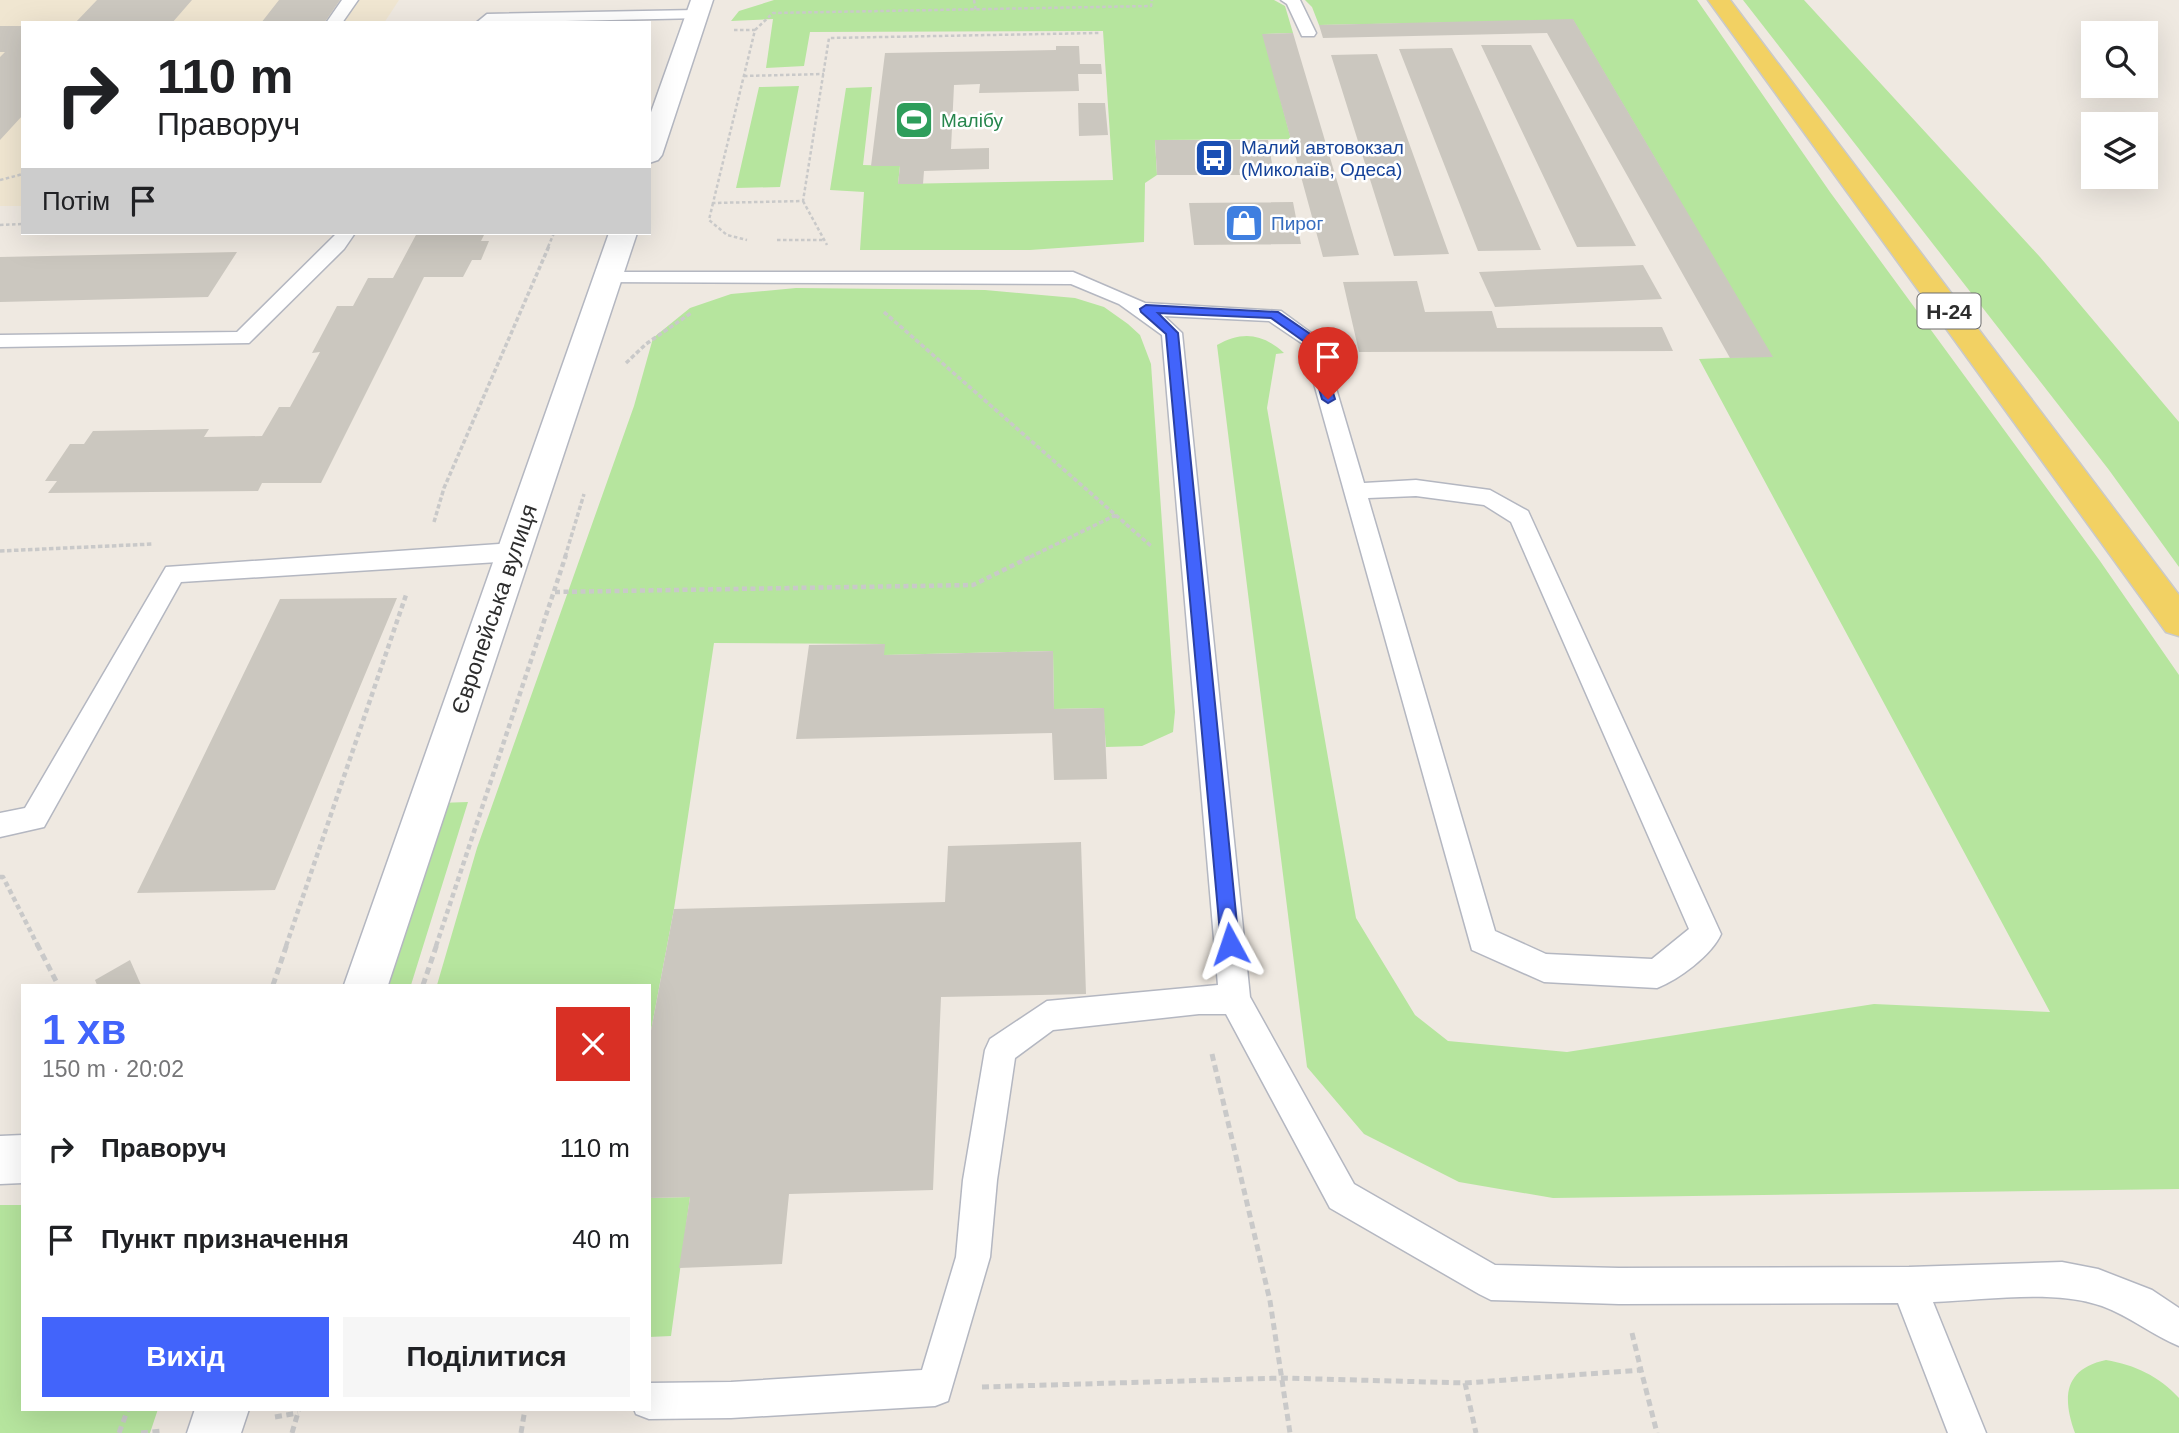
<!DOCTYPE html>
<html lang="uk">
<head>
<meta charset="utf-8">
<style>
  :root { --surface:#fff; --page:#f6f6f6; --text:#202124; --muted:#757577; --accent:#4264fb }
  body { margin:0; font-family:Arial,sans-serif; background:var(--page); color:var(--text); height:100vh; display:flex; flex-direction:column; font-size:26px; white-space:nowrap }
  * { box-sizing:border-box; margin:0 }
  p { font-size:23px; color:var(--muted) }
  .icon { flex:none; width:38px; height:38px; fill:none; stroke:currentColor; stroke-width:2; stroke-linecap:round; stroke-linejoin:round }
  .map { position:relative; flex:1; overflow:hidden }
  .details { position:absolute; left:21px; top:984px; width:630px; height:427px; display:flex; flex-direction:column; background:var(--surface); border-radius:0px; box-shadow:0 7px 28px #0002 }
  .details>* { flex:none }
  .hud { position:absolute; left:21px; top:21px; width:630px; height:214px; border-radius:0px; box-shadow:0 7px 28px #0002; background:#fff; color:var(--text); overflow:hidden }
  .buttons { position:absolute; left:2081px; top:21px; display:grid; gap:14px }
  .buttons a { display:grid; place-items:center; width:77px; height:77px; border-radius:0px; background:var(--surface); box-shadow:0 7px 28px #0002; font-size:35px }
  .pin { position:absolute; display:grid; place-items:center; width:60px; height:60px; color:#fff; margin:-72px -30px; border-radius:50% 50% 50% 0; rotate:-45deg; box-shadow:0 0 7px #0007 }
  .pin .icon { rotate:45deg }
  .me { position:absolute; width:77px; margin:-38px; rotate:355deg; stroke-linejoin:round; filter:drop-shadow(0 0 5px #0008) }
  .turn { display:flex; align-items:center; gap:24px; height:147px; padding:0 21px; font-size:32px }
  .turn .icon { width:91px; height:91px; stroke-width:2.5 }
  .turn b { display:block; font-size:49px; line-height:60px }
  .then { display:flex; align-items:center; height:66px; padding:0 21px; background:#0003; gap:14px; font-size:26px }
  .round { display:grid; place-items:center; flex:none; width:74px; height:74px; border-radius:0px; background:var(--page) }
  .overview { display:flex; align-items:center; justify-content:space-between; height:119px; padding:0 21px }
  h1 { font-size:42px; font-weight:600; line-height:52px; color:var(--accent) }
  .action { display:flex; gap:14px; margin-top:auto; padding:14px 21px }
  .action a { flex:1; height:80px; border-radius:0px; background:var(--accent); color:#fff; font-size:28px; font-weight:600; line-height:80px; text-align:center }
  .action a+a { background:var(--page); color:var(--text) }
  ul { padding:0; list-style:none }
  li { display:flex; align-items:center; gap:21px; height:91px; padding:0 21px }
  li div { flex:1 }
  li b { display:block; font-size:26px }
  li em { font-style:normal }
  .map>svg:first-child { display:block }
</style>
</head>
<body>
<div class="map">
<svg width="2179" height="1433" viewBox="0 0 2179 1433">
  <rect width="100%" height="100%" fill="#efe9e1"/>
  <path fill="#f0e6d1" d="M0 0H399L384 23H23V206H0Z"/>
  <path fill="#b6e59e" d="M774 0H1274L1285 6 1293 33 1263 34 1291 139 1155 140 1157 175 1145 183 1144 242 1030 250H860L864 192 830 190 846 88 872 87 863 165 900 166 898 184 1113 180 1103 31 810 32 804 66 766 68 773 19 731 21 739 11Z
    M1305 0H1697L1830 192 2100 561 2179 675V1189L1553 1198 1459 1182 1364 1134 1307 1067 1217 345C1242 331 1262 333 1284 353L1276 354 1267 408 1356 918 1415 1015 1448 1041 1567 1052 1874 1004 2050 1012 1699 359 1745 357 1666 177 1573 20 1319 25 1312 7Z
    M1743 0H1804L2040 257 2179 422V567L2109 470Z
    M799 86 780 187 736 188 759 87Z
    M796 288 985 290 1075 298 1104 307 1128 324 1140 335 1151 364 1175 712 1173 732 1142 746 1106 747 1103 708 1054 709 1053 651 884 655V644L714 643 674 909 649 1041V985H437L477 848 634 406 653 338 690 308 731 294Z
    M468 802 411 985H381L439 803Z
    M690 1197 671 1336 649 1337V1198Z
    M0 1205H23V1409H158L150 1433H0Z
    M2106 1360C2135 1365 2159 1376 2179 1398V1433H2075C2062 1397 2064 1369 2106 1360Z"/>
  <path fill="#cbc7bf" d="M97 0H192L172 23H75Z
    M279 0H340L324 23H261Z
    M1573 19 1773 357 1730 358 1547 33 1323 38 1319 25Z
    M0 26H23V115L0 140V57L5 52H0Z
    M1293 33 1359 255 1323 257 1262 34Z
    M1481 45H1531L1636 246 1577 247Z
    M1056 46H1079L1080 64H1101L1102 74H1078L1079 91 979 93 980 84 954 85 951 149 989 148V169L924 171 923 184H898L900 166H871L885 53 1056 50Z
    M1452 48 1541 250 1478 251 1399 49Z
    M1377 54 1449 254 1394 256 1331 55Z
    M1078 103H1105L1108 135 1079 136Z
    M1155 140H1268L1274 175H1157Z
    M1293 202 1301 244 1194 245 1189 203Z
    M417 233H485L481 241H489L481 260H472L463 277H424L321 483H262L258 491 48 493 57 481H45L70 444H84L93 431 209 429 204 437 262 436 279 407H290L320 352 312 353 337 306H353L368 278H393Z
    M237 252 208 297 0 302V257Z
    M1643 265 1662 299 1495 307 1479 272Z
    M1417 281 1425 312 1492 311 1497 328 1662 327 1673 351 1359 352 1343 282Z
    M397 598 275 890 137 893 280 599Z
    M885 644 884 655 1053 651 1054 709 1104 708 1107 779 1054 780 1052 733 796 739 809 645Z
    M1081 842 1086 994 941 997 933 1190 789 1194 782 1264 679 1268 690 1197 649 1198V1041L674 909 945 902 948 846Z
    M130 960 141 985H97L95 980Z"/>
  <g fill="none" stroke-linecap="round" stroke-linejoin="round">
    <g stroke="#b4b7c1" stroke-width="3">
      <path id="service" d="M342 0H358L342 23H326Z
        M1281 0H1300L1316 33 1314 36H1302L1287 4Z
        M697 10 702 12V18L476 23 487 14Z
        M337 233H355L344 249 249 343 0 347V335L237 332Z
        M607 272H1073L1145 303 1281 311 1322 341 1364 483 1416 480 1490 490 1528 511 1721 934C1712 955 1678 980 1657 988L1544 982 1472 950 1303 344 1269 321 1164 316 1182 333 1250 997 1354 1184 1495 1265 1619 1268 1909 1267 2062 1262 2098 1269 2152 1290 2179 1308V1346C2152 1335 2130 1316 2102 1306 2054 1289 1984 1300 1933 1302L1986 1433H1948L1898 1303 1619 1304 1491 1300 1479 1294 1330 1208 1226 1014H1199L1053 1030 1015 1058 997 1180 990 1257 948 1401 935 1406 731 1418 649 1419 636 1414 634 1409H649V1383L731 1382 922 1370 956 1257 963 1180 985 1050 990 1039 1047 1001 1218 985 1162 335 1119 304 1071 284 600 282 597 278ZM1416 496 1484 505 1511 522 1689 929 1652 959 1546 954 1495 931 1368 498Z
        M514 543 522 546 526 552 522 558 514 561 181 582 44 827 0 837V813L25 808 166 567Z"/>
    </g>
    <g stroke="#b4b7c1" stroke-width="3">
      <path id="minor" d="M23 1135V1183L0 1184V1136Z"/>
    </g>
    <g stroke="#b4b7c1" stroke-width="3">
      <path id="tertiary" d="M691 0H713L662 155 658 160 649 163V118Z
        M609 233H637L388 985H344Z
        M195 1409H249L241 1433H187Z"/>
    </g>
    <g stroke="#c9c9c9" stroke-width="3">
      <path id="primary" d="M1708 0H1730L2179 595V636L2166 632Z"/>
    </g>
    <path stroke="#c9c9c9" stroke-width="2.5" stroke-dasharray="3.5 2.5" stroke-linecap="butt" d="M974 0 976 11
      M734 30H755L713 203 803 201 829 38 1099 33
      M755 30 773 13 1151 6 1152 0
      M744 76 824 74
      M0 180 23 174
      M803 201 827 245
      M713 203 709 220 727 235 747 240
      M0 225 23 224
      M777 240H824
      M548 247 554 233"/>
    <path stroke="#c9c9c9" stroke-width="3.5" stroke-dasharray="4.5 2.5" stroke-linecap="butt" d="M884 312 1151 546
      M626 363 646 344 691 313
      M434 522 444 488 549 246
      M0 551 153 544
      M565 557 584 494
      M1030 557 1118 514"/>
    <path stroke="#c9c9c9" stroke-width="4.5" stroke-dasharray="5 3.5" stroke-linecap="butt" d="M555 592 973 585 1034 555
      M0 877H3L38 946
      M286 946 406 595
      M436 946 566 555"/>
    <path stroke="#c9c9c9" stroke-width="5" stroke-dasharray="7 4.5" stroke-linecap="butt" d="M37 944 58 985
      M273 985 287 944
      M423 985 437 944
      M1212 1054 1270 1301 1290 1433
      M1632 1333 1641 1370
      M1465 1383 1476 1433
      M982 1387 1282 1378 1465 1383 1641 1370 1657 1433
      M275 1417 298 1413
      M119 1433 128 1409
      M141 1433 162 1431
      M292 1433 299 1409
      M521 1433 525 1409"/>
    <use href="#service" fill="#fff" fill-rule="evenodd"/>
    <use href="#minor" fill="#fff" fill-rule="evenodd"/>
    <use href="#tertiary" fill="#fff" fill-rule="evenodd"/>
    <use href="#primary" fill="#f2d163" fill-rule="evenodd"/>
  </g>
  <path fill="#4264fb" stroke="#2b41a3" stroke-width="2" d="M1146 305 1278 312 1316 338 1335 399 1328 403 1322 399 1306 343 1271 318 1158 313 1178 333 1239 944 1236 950 1230 953 1223 950 1221 944 1166 334 1141 312 1140 309Z"/>
  <defs>
    <g id="stadium-square" transform="scale(2.0125)"><rect x="-9" y="-9" width="18" height="18" rx="4" fill="#2e9e5b" stroke="#fff"/><path d="M0-5a6.5 5 0 1 0 0 10a6.5 5 0 1 0 0-10ZM-3.5-1.8h7v3.6h-7Z" fill="#fff"/></g>
    <g id="bus-square" transform="scale(2.0125)"><rect x="-9" y="-9" width="18" height="18" rx="4" fill="#1a4fb4" stroke="#fff"/><path d="M-5-6H5V4H4V6H2V4H-2V6H-4V4H-5ZM-3.5-4V0h7V-4ZM-3.5 1.2v1.5H-2V1.2ZM2 1.2v1.5H3.5V1.2Z" fill="#fff"/></g>
    <g id="shop-square" transform="scale(2.0125)"><rect x="-9" y="-9" width="18" height="18" rx="4" fill="#3f7fe0" stroke="#fff"/><path d="M-5-2.5h2.3a2.7 3.5 0 0 1 5.4 0H5L5.5 6h-11ZM-1.5-2.5h3a1.5 2.3 0 0 0-3 0Z" fill="#fff"/></g>
  </defs>
  <g fill-rule="evenodd">
    <use href="#stadium-square" x="914" y="120"/>
    <use href="#bus-square" x="1214" y="158"/>
    <use href="#shop-square" x="1244" y="223"/>
  </g>
  <g text-anchor="middle" dominant-baseline="central" stroke-width="5" stroke-linejoin="round" paint-order="stroke">
    <g font-size="19" fill="#27864d" stroke="#fff" text-anchor="start">
      <text x="941" y="120">Малібу</text>
    </g>
    <g font-size="19" fill="#164399" stroke="#fff" text-anchor="start">
      <text x="1241" y="147">Малий автовокзал<tspan x="1241" dy="22">(Миколаїв, Одеса)</tspan></text>
    </g>
    <g font-size="19" fill="#366cbe" stroke="#fff" text-anchor="start">
      <text x="1271" y="223">Пирог</text>
    </g>
    <rect fill="#fff" stroke="#6d6d6d" stroke-width="2" x="1917.5" y="293.5" width="63" height="35" rx="5"/>
    <g font-size="21" font-weight="bold" fill="#2e2e2e">
      <text x="1949" y="311">Н-24</text>
    </g>
    <g font-size="23" fill="#2e2e2e" stroke="#fff">
      <text transform="translate(494 609) rotate(-71)">Європейська вулиця</text>
    </g>
  </g>
</svg>
<div class="buttons">
<a><svg class="icon" aria-label="search" viewBox="0 0 24 24"><circle cx="10" cy="10" r="6"/><path d="M15 15l6 6"/></svg></a>
<a><svg class="icon" aria-label="layers" viewBox="0 0 24 24"><path d="M12 4l9 5-9 5-9-5zM3 14l9 5 9-5"/></svg></a>
</div>
<div class="pin" style="left:1328px;top:399px;background:#d93025"><svg class="icon" aria-label="arrive" viewBox="0 0 24 24"><path d="M6 21V4h12l-3 4 3 4H6"/></svg></div>
<svg class="me" style="left:1230px;top:944px" viewBox="-20 -20 40 40"><path d="M0-17L14 15 0 8-14 15z" fill="#4264fb" stroke="#fff" stroke-width="4"/></svg>
<div class="hud">
<div class="turn"><svg class="icon" aria-label="right" viewBox="0 0 24 24"><path d="M7 20v-9h11M14 6l5 5-5 5"/></svg><div><b>110 m</b>Праворуч</div></div>
<div class="then">Потім<svg class="icon" aria-label="arrive" viewBox="0 0 24 24"><path d="M6 21V4h12l-3 4 3 4H6"/></svg></div>
</div>
<section class="details">
<div class="overview"><div><h1>1 хв</h1><p>150 m · 20:02</p></div><a class="round" style="background:#d93025;color:#fff"><svg class="icon" aria-label="close" viewBox="0 0 24 24"><path d="M6 6l12 12M18 6L6 18"/></svg></a></div>
<ul>
<li><svg class="icon" aria-label="right" viewBox="0 0 24 24"><path d="M7 20v-9h11M14 6l5 5-5 5"/></svg><div><b>Праворуч</b></div><em>110 m</em></li>
<li><svg class="icon" aria-label="arrive" viewBox="0 0 24 24"><path d="M6 21V4h12l-3 4 3 4H6"/></svg><div><b>Пункт призначення</b></div><em>40 m</em></li>
</ul>
<div class="action"><a>Вихід</a><a>Поділитися</a></div>
</section>
</div>
</body>
</html>
